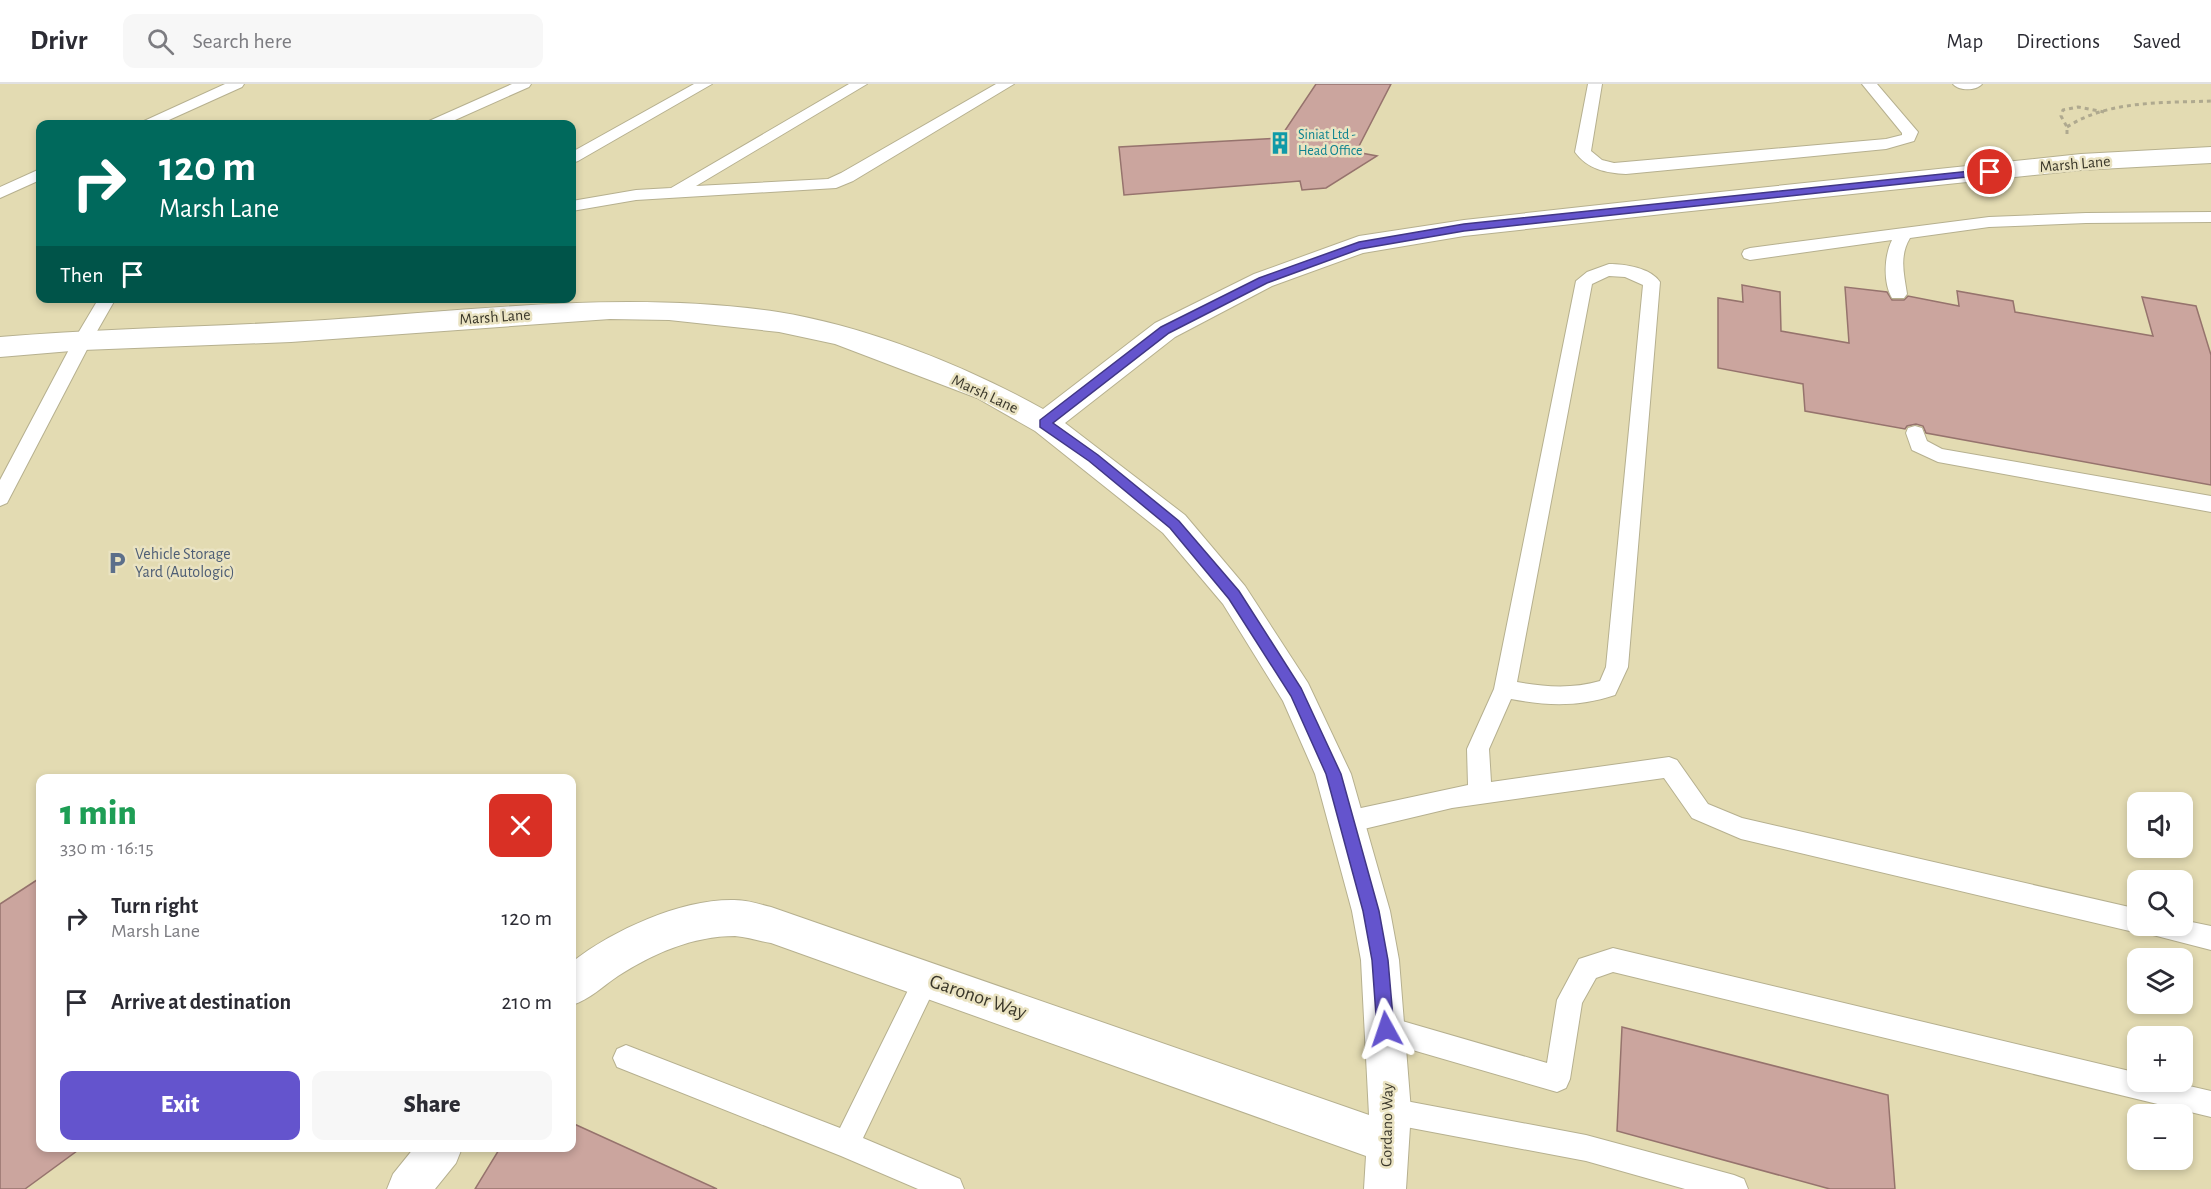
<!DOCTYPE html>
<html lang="en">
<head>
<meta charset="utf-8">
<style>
  :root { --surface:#fff; --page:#f7f7f7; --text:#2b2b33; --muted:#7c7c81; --line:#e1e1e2; --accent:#6454cd }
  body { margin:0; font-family:"Alegreya Sans",sans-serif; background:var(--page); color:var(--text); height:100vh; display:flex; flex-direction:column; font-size:22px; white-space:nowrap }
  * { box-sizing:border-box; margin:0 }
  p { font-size:20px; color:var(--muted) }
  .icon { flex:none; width:33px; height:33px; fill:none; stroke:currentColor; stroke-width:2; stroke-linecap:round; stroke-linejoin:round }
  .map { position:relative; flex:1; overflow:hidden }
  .side { position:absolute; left:36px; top:690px; width:540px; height:378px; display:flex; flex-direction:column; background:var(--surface); border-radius:12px; box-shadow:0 3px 9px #0003 }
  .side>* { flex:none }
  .hud { position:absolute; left:36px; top:36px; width:540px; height:183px; border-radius:12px; box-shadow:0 3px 9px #0003; background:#00695c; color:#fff; overflow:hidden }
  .tools { position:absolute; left:2127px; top:708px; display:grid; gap:12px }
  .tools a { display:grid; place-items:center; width:66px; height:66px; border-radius:12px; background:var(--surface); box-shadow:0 3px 9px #0003; font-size:30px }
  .pin { position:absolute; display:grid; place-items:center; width:51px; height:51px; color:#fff; margin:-26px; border:3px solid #fff; border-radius:50%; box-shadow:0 2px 6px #0007 }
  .me { position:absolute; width:66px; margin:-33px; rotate:355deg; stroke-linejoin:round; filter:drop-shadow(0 0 4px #0008) }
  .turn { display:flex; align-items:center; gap:21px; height:126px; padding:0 24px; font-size:27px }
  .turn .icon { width:78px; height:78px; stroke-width:2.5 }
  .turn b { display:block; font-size:42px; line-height:51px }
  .then { display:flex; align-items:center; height:57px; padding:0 24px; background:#0003; gap:12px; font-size:22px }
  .round { display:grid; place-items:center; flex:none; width:63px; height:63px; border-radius:12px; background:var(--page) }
  .head { display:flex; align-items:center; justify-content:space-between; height:102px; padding:0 24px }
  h1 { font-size:36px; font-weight:800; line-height:45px; color:#1e9e55 }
  .action { display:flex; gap:12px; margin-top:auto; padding:12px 24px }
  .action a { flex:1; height:69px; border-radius:12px; background:var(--accent); color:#fff; font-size:24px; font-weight:800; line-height:69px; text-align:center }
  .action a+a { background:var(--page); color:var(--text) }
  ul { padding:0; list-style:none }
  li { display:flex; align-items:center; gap:18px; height:84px; padding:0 24px }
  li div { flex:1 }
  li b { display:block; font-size:22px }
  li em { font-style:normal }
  header { display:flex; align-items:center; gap:36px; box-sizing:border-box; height:84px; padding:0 30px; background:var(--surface); border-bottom:2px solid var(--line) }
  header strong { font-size:28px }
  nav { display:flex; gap:33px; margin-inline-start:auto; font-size:21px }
  .search { width:420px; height:54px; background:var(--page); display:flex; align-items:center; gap:15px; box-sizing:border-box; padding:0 21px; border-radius:12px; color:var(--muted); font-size:22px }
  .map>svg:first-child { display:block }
</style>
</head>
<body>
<header>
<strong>Drivr</strong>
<div class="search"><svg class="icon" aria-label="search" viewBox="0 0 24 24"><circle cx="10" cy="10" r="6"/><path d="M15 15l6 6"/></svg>Search here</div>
<nav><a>Map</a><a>Directions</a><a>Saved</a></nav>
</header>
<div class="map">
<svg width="2211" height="1105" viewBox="0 0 2211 1105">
  <rect width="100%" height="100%" fill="#eae3c2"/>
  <path fill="#e3dbb2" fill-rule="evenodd" d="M0 0H2211V1105H0ZM40 40H572V214H40ZM40 694H572V1064H40ZM2138 718H2182V764H2138ZM2138 796H2182V842H2138ZM2138 874H2182V920H2138ZM2138 952H2182V998H2138ZM2138 1030H2182V1076H2138Z"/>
  <path fill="#cba59e" stroke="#96736d" stroke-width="1.5" d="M1316 0H1391L1356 68 1377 72 1326 104 1302 106 1300 97 1124 111 1119 63 1280 54Z
    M1742 201 1780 208 1781 247 1849 259 1845 203 1887 208 1892 216H1904L1908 212 1959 222 1957 207 2013 217 2015 228 2153 252 2142 213 2196 222 2211 271V401L1926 349 1923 342 1916 340 1907 342 1905 345 1805 327 1803 300 1718 284V214L1743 218Z
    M40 794V1064H81L25 1105H0V820Z
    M1622 943 1888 1011 1895 1105H1830L1617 1047Z
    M572 1039 717 1105H475L500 1064H572Z"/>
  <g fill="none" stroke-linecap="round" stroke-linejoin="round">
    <g stroke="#b6b08f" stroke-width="2">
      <path id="service" d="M225 0H244L242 3 160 40H141L144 37Z
        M512 0H531L529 3 446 40H426L429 37Z
        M694 0H712L578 77 572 79V68Z
        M849 0H867L696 102 828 95 841 89 996 0H1014L853 97 836 104 636 116 572 127V117L636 106 671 104Z
        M1588 0H1602L1591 67 1602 76 1614 79 1886 55 1902 51V49L1862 0H1877L1918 48 1914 57 1886 65 1626 90C1606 89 1587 85 1575 68Z
        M1953 0H1982C1976 7 1959 7 1953 0Z
        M40 85V96L0 114V103Z
        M2211 128V138L2086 139 1989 143 1910 154C1899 172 1904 190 1907 210L1904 214H1892C1883 199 1884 172 1892 156L1750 176 1744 174 1742 170 1744 166 1750 164 1989 133 2086 129Z
        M1609 180C1625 180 1651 184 1660 198L1628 583 1615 611C1579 623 1548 622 1511 615L1489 665 1491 698 1669 673 1677 676 1708 720 1742 734 2138 825V842H2182V836L2211 842V866L2149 850 2147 844 2138 849 1741 755 1692 734 1664 694 1452 724 1347 749 1339 746 1335 738 1339 730 1347 727 1468 701 1467 665 1494 605 1576 197 1587 188ZM1609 192 1625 193 1643 201 1606 583 1600 597C1572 605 1545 603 1517 598L1592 200Z
        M99 214H116L92 256 7 419 0 422V396L74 256Z
        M1915 342 1922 344 1927 357 1942 365 2211 412V428L1938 378 1912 366 1906 349 1908 344Z
        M1613 864 2138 989V998H2172L2211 1007V1033L1613 888 1596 894 1582 919 1570 995 1566 1004 1557 1008 1385 958 1376 954 1372 945 1376 936 1385 932 1547 979 1557 916 1579 875Z
        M927 883 936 886 939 895 863 1054 960 1095 964 1105H918L841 1072 617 983 613 974 617 965 626 961 840 1044 918 886Z
        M1390 1014 1586 1051 1734 1091 1744 1095 1748 1105H1685L1586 1077 1390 1040 1381 1036 1377 1027 1381 1018Z"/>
    </g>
    <g stroke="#b6b08f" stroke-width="2">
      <path id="minor" d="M2211 63V79L2081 86 1672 129 1464 152 1363 169 1272 202 1175 253 1065 339 1185 431 1245 502 1308 599 1351 690 1390 827 1399 876 1411 1027 1406 1105H1364L1366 1072 771 859C759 857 747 853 735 852 693 852 652 870 618 892 603 902 589 916 572 921V878C613 846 681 815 734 816 747 816 759 820 771 823L1369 1031 1361 876 1352 827 1315 690 1283 617 1223 520 1163 449 1035 347 977 314 835 260 779 248 669 236 610 235 291 258 83 266 0 273V253C108 244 217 243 325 236 476 226 628 206 778 228 866 242 966 282 1043 325L1155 239 1254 190 1359 152 1464 136 1672 113 2081 70Z
        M414 1064H462L456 1079 435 1105H387L393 1090Z"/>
    </g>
    <path stroke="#afa98f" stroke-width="3" stroke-dasharray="4 4" stroke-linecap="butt" d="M2067 43C2108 16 2164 19 2211 17
      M2067 50V43L2061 32 2063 26 2078 23 2104 28"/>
    <use href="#service" fill="#fff" fill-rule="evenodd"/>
    <use href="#minor" fill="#fff" fill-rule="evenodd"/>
  </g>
  <path fill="#6454cd" stroke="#413785" stroke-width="1.5" d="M1990 85 1994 86V90L1464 147 1360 165 1267 199 1169 249 1053 339 1098 371 1179 437 1239 507 1301 604 1341 690 1379 827 1388 876 1394 945 1391 951 1386 953 1380 951 1377 945 1372 876 1363 827 1326 690 1291 612 1229 515 1170 444 1089 377 1040 343V336L1161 243 1259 194 1359 158 1464 140Z"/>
  <defs>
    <g id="building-bare" transform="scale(1.8)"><path d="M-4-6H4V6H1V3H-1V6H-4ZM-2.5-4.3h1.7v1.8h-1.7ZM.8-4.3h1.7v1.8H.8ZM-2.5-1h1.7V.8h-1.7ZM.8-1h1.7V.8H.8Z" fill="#0f9aa8" stroke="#eae3c2" stroke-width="2.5" paint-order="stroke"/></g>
    <g id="parking-bare" transform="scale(1.8)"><path d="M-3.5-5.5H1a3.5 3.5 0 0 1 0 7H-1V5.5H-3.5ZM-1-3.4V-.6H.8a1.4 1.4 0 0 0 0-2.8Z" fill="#5c6f8a" stroke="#eae3c2" stroke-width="2.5" paint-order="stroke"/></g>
  </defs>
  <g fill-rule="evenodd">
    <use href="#building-bare" x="1280" y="59"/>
    <use href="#parking-bare" x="117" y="479"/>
  </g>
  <g text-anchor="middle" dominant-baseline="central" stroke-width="5" stroke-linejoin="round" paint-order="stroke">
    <g font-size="14" fill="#0d838f" stroke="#eae3c2" text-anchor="start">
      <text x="1298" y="51">Siniat Ltd -<tspan x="1298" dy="16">Head Office</tspan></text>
    </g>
    <g font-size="16" fill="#3a372a" stroke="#eae3c2">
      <text transform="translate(2075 80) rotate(-5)">Marsh Lane</text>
      <text transform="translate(495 233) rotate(-4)">Marsh Lane</text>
      <text transform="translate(985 310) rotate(25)">Marsh Lane</text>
      <text transform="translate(1387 1041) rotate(-89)">Gordano Way</text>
    </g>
    <g font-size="16" fill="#4e5e75" stroke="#eae3c2" text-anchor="start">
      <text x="135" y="470">Vehicle Storage<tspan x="135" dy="18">Yard (Autologic)</tspan></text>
    </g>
    <g font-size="20" fill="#3a372a" stroke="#eae3c2">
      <text transform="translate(978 913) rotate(19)">Garonor Way</text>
    </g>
  </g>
</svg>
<div class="tools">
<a><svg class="icon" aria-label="sound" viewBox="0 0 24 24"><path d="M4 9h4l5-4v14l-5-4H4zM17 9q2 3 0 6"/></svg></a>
<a><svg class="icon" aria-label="search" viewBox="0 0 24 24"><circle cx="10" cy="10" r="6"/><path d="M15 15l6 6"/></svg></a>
<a><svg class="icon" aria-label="layers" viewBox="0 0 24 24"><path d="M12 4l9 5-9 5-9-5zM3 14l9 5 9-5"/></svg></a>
<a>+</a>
<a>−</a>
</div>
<div class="pin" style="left:1990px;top:88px;background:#d93025"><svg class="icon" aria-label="arrive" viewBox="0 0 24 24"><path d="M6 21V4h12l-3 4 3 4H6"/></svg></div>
<svg class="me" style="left:1386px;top:945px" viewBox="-20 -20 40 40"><path d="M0-17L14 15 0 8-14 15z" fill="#6454cd" stroke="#fff" stroke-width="4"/></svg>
<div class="hud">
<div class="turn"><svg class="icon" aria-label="right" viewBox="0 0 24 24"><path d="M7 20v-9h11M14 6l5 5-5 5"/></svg><div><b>120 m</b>Marsh Lane</div></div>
<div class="then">Then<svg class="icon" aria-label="arrive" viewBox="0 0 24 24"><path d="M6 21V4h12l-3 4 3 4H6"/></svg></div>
</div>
<section class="side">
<div class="head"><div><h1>1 min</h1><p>330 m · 16:15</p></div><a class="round" style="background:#d93025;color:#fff"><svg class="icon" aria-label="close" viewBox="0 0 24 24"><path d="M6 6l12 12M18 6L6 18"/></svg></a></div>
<ul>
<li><svg class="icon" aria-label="right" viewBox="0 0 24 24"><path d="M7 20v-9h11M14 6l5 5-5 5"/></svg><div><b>Turn right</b><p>Marsh Lane</p></div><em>120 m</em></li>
<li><svg class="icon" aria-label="arrive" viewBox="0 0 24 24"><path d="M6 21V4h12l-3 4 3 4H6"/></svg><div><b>Arrive at destination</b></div><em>210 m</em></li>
</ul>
<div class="action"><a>Exit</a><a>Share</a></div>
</section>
</div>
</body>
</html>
